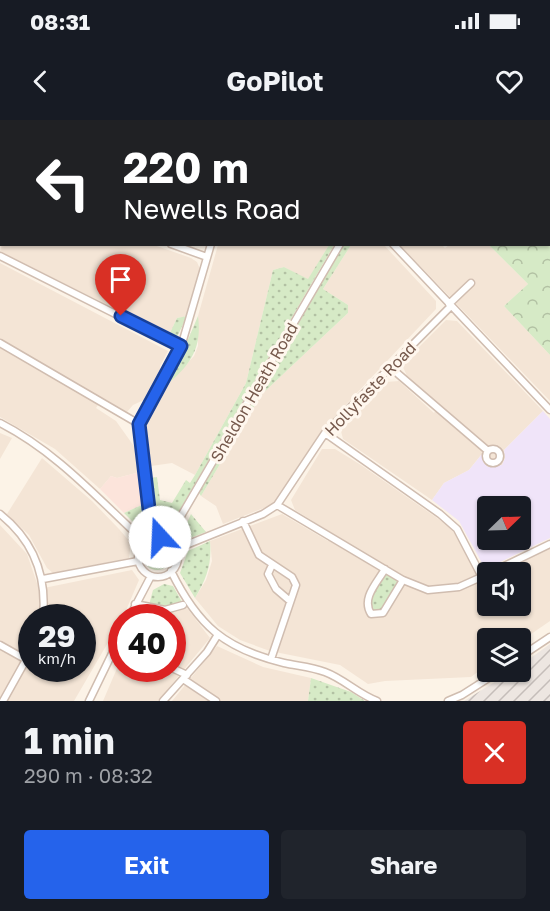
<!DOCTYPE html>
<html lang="en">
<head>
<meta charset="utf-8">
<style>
  :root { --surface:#171b24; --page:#20242c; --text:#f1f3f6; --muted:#9ea1a6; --accent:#2563eb }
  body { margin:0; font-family:"Golos Text",sans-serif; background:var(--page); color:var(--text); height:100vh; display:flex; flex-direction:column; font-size:22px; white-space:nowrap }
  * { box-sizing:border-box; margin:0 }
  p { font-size:20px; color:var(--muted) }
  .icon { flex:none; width:33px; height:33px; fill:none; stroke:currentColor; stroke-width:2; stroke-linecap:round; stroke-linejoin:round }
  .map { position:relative; height:581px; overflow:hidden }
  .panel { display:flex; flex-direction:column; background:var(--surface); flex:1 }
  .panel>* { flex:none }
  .top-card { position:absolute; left:0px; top:0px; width:550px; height:126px; box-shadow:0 2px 4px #0004; background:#202124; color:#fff; overflow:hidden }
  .needle { width:39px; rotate:67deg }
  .buttons { position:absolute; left:477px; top:376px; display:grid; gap:12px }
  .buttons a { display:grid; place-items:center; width:54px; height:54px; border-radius:6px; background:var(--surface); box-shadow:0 2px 4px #0004; font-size:30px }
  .speed { position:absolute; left:18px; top:484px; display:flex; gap:12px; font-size:30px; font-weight:700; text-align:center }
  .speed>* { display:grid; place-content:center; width:78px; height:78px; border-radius:50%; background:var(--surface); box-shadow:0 2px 4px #0004; line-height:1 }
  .speed small { font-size:15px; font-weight:400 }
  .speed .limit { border:9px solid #d22; background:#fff; color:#111 }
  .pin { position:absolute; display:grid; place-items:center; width:51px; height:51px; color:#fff; margin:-62px -26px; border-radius:50% 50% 50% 0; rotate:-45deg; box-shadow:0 0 6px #0007 }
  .pin .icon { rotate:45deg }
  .me { position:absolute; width:66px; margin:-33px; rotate:340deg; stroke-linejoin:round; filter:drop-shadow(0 0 4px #0008) }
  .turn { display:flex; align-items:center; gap:21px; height:126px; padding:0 24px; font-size:27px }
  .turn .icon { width:78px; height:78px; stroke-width:2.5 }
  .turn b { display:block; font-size:42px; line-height:51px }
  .round { display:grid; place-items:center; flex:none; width:63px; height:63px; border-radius:6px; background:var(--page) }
  .summary { display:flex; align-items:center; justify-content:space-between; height:102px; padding:0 24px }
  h1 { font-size:36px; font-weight:700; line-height:45px }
  .primary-button { display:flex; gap:12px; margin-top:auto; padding:12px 24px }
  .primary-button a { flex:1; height:69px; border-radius:6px; background:var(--accent); color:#fff; font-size:24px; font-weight:700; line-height:69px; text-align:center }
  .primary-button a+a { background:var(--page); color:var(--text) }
  .status { display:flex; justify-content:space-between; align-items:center; height:42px; padding:0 30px; background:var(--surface); direction:ltr }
  .status svg { height:16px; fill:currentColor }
  header { display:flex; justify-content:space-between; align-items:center; height:78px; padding:0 24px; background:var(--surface); font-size:27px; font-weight:700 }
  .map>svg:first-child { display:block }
</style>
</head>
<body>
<div class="status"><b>08:31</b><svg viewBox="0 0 49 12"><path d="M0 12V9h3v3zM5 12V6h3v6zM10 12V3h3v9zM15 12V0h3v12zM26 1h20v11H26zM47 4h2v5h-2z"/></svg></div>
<header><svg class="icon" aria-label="back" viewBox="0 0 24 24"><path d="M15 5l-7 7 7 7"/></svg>GoPilot<svg class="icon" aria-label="heart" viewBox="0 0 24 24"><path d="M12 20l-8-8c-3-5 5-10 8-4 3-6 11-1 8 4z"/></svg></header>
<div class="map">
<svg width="550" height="581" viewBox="0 0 550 581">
  <defs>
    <pattern id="industrial-furrows" width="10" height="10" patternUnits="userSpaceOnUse" patternTransform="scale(1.5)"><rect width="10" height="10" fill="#ede6e1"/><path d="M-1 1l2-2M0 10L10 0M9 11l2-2" fill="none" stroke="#c5bdb9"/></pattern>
    <pattern id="grass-dots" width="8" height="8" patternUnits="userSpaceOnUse" patternTransform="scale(1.5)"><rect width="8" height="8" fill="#d6eac6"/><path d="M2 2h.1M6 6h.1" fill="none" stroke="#b2c1a3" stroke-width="1.8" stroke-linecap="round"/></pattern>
    <pattern id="park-crowns" width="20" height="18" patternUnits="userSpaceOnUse" patternTransform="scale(1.5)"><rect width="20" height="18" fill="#d6eac6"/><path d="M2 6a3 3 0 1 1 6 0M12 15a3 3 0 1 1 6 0" fill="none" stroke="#b2c1a3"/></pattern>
  </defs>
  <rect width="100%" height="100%" fill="#fcf3e7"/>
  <path fill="#f4e5d6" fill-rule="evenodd" d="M69 0H240L69 2Z
    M252 0H397L252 2Z
    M414 0H550V67L549 2Z
    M1 122 2 124 154 125 191 138 197 142 200 149 187 196 177 198 169 215 0 132Z
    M218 125H329L308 160 284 147 273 150 246 263 195 355 172 343 151 346 146 309 150 296 170 262 194 236 198 226V196Z
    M351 125H384L436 181V189L322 310 275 381 269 386 223 404 216 386 201 376 261 275 348 193V185L323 169Z
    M400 125H442L445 128 449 125H489L528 164 504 186 550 235V281Z
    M0 143 168 231 160 246 161 257 148 278 133 285 127 292 103 278 96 288 116 301 136 329 140 352 117 358 111 356 100 369 55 329 0 297Z
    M446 200 457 201 543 291 504 330 505 338 502 345 488 347 481 335 469 350 444 363 432 380 343 319 340 307 386 262 399 261 434 293 439 285 407 256 403 247 404 242Z
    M0 313 12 318 0 339Z
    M322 329H335L361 345 447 405 455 414 480 462 487 459 488 486H520V453H500L550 428V501L521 521 520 519H488L487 545 471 557 385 561 368 564 340 545 270 531 240 520 218 506 195 478 206 460 212 441 210 421 282 394 328 421 332 413 295 390 291 380Z
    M42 338 92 381 119 409 131 423 129 438 53 453 47 448 29 415 7 394Z
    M0 405 27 434 39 469 132 450 139 460 124 495 74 581H0ZM32 498H82V549H32Z
    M187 488 210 518 158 581H103L121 539 122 549H172V498H142L145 491 160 493Z
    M217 526 263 547 311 558 308 581H172Z"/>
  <path fill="#fce4db" d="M140 352 144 384 124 393 100 369 111 356 117 358Z"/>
  <path fill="url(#industrial-furrows)" d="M550 524V581H464L511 552H520L521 545Z"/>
  <path fill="#f0e4f9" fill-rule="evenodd" d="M543 291 550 299V418L492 446 482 443 459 401 432 380 444 363 469 350 482 334 483 342 488 347 502 345 505 338 504 330ZM488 387H520V420H488Z"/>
  <path fill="url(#grass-dots)" d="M329 125H334L168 410 159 411 152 358 157 357 160 380 172 383 186 360 190 363 195 355 246 263 273 150 284 147 308 159Z
    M344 125H351L323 169 348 185V193L261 275 201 376 199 373Z
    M187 196 178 215 174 218 169 215 177 198Z
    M198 196C202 226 192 243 170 262Z
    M144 384 147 410 143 412 124 393Z
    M191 394 206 412 182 421 180 418Z
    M210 421C212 444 207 458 195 478L180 453 188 431Z
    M144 437a13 13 0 1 1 26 0a13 13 0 1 1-26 0Z
    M385 449 403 460 383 493 371 494 367 478Z
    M164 464 173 466 182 482 170 486 149 485 153 470Z
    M311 558 351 572 365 581H308Z"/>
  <path fill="url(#park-crowns)" d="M550 73V235L504 186 528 164 489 125 549 124Z"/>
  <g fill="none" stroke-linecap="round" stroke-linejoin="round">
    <g stroke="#d0bdb0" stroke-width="9">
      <path id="minor" d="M397 0 401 2
        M48 2 49 0
        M245 2 246 0
        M406 2 407 0
        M478 2V0
        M531 2V0
        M549 18H550
        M549 72H550
        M0 92 2 89
        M171 124 207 137
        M393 124 550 290
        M0 136 181 227
        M449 184 471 163
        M0 223 139 304
        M390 247 488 331
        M0 303C57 332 98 379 145 422
        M325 313 440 394 457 409 482 457
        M486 336a7 7 0 1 1 14 0a7 7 0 1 1-14 0Z
        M277 385 403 460 428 470 459 467 488 454
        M0 394C34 421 47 456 43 498
        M243 401 259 435 292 457 296 465 271 539
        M157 417 149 389 139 304 181 227 211 124
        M138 437a20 20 0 1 1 40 0a20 20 0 1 1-40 0Z
        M167 420 340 124
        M176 429 263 394 277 385 325 313 451 186
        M272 445 268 454 276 469 290 481
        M385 449C377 463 361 478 371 494L383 493 403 460
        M171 451C198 506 225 529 284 543 298 546 312 547 325 552 344 559 358 574 377 581
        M490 453 550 424
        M43 459 138 441
        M135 484 165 490 183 485
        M129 498 151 456
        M0 525 25 539
        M520 537 550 517
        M172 548 187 555
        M183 559 216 581
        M3 581 32 529
        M89 581 122 513
        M163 581 207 532 217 516
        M448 581 462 575 498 552"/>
    </g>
    <use href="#minor" stroke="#fff" stroke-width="6"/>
  </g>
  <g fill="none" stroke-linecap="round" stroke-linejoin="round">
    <g stroke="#184099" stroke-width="15">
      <path id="route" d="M121 196 181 226 139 304 149 389 157 417H160"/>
    </g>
    <use href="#route" stroke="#2563eb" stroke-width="10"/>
  </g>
  <g text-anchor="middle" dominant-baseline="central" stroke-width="6" stroke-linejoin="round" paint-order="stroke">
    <g font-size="16" fill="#76594c" stroke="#fff7ee">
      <text transform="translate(370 269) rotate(-46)">Hollyfaste Road</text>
      <text transform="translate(254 272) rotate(-60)">Sheldon Heath Road</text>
    </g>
  </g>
</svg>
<div class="buttons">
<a><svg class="needle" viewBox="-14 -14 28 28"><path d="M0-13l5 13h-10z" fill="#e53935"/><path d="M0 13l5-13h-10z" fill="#9ea1a6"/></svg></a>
<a><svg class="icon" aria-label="sound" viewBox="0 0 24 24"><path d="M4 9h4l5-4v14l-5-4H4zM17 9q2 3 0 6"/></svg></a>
<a><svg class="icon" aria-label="layers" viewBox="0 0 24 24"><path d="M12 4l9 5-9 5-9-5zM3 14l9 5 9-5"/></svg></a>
</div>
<div class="speed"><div>29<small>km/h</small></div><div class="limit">40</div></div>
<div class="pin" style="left:121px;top:196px;background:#d93025"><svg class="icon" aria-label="arrive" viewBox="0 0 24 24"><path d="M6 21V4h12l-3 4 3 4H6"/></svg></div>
<svg class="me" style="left:160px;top:417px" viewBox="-20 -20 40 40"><circle r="19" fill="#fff"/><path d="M0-13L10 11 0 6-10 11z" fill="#2563eb"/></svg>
<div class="top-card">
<div class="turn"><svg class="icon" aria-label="left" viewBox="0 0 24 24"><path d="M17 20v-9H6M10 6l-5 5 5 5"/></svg><div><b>220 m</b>Newells Road</div></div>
</div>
</div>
<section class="panel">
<div class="summary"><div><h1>1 min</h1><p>290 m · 08:32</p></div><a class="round" style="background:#d93025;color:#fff"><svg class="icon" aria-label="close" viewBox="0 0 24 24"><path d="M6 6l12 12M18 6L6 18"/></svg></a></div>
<div class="primary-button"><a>Exit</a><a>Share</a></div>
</section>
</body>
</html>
